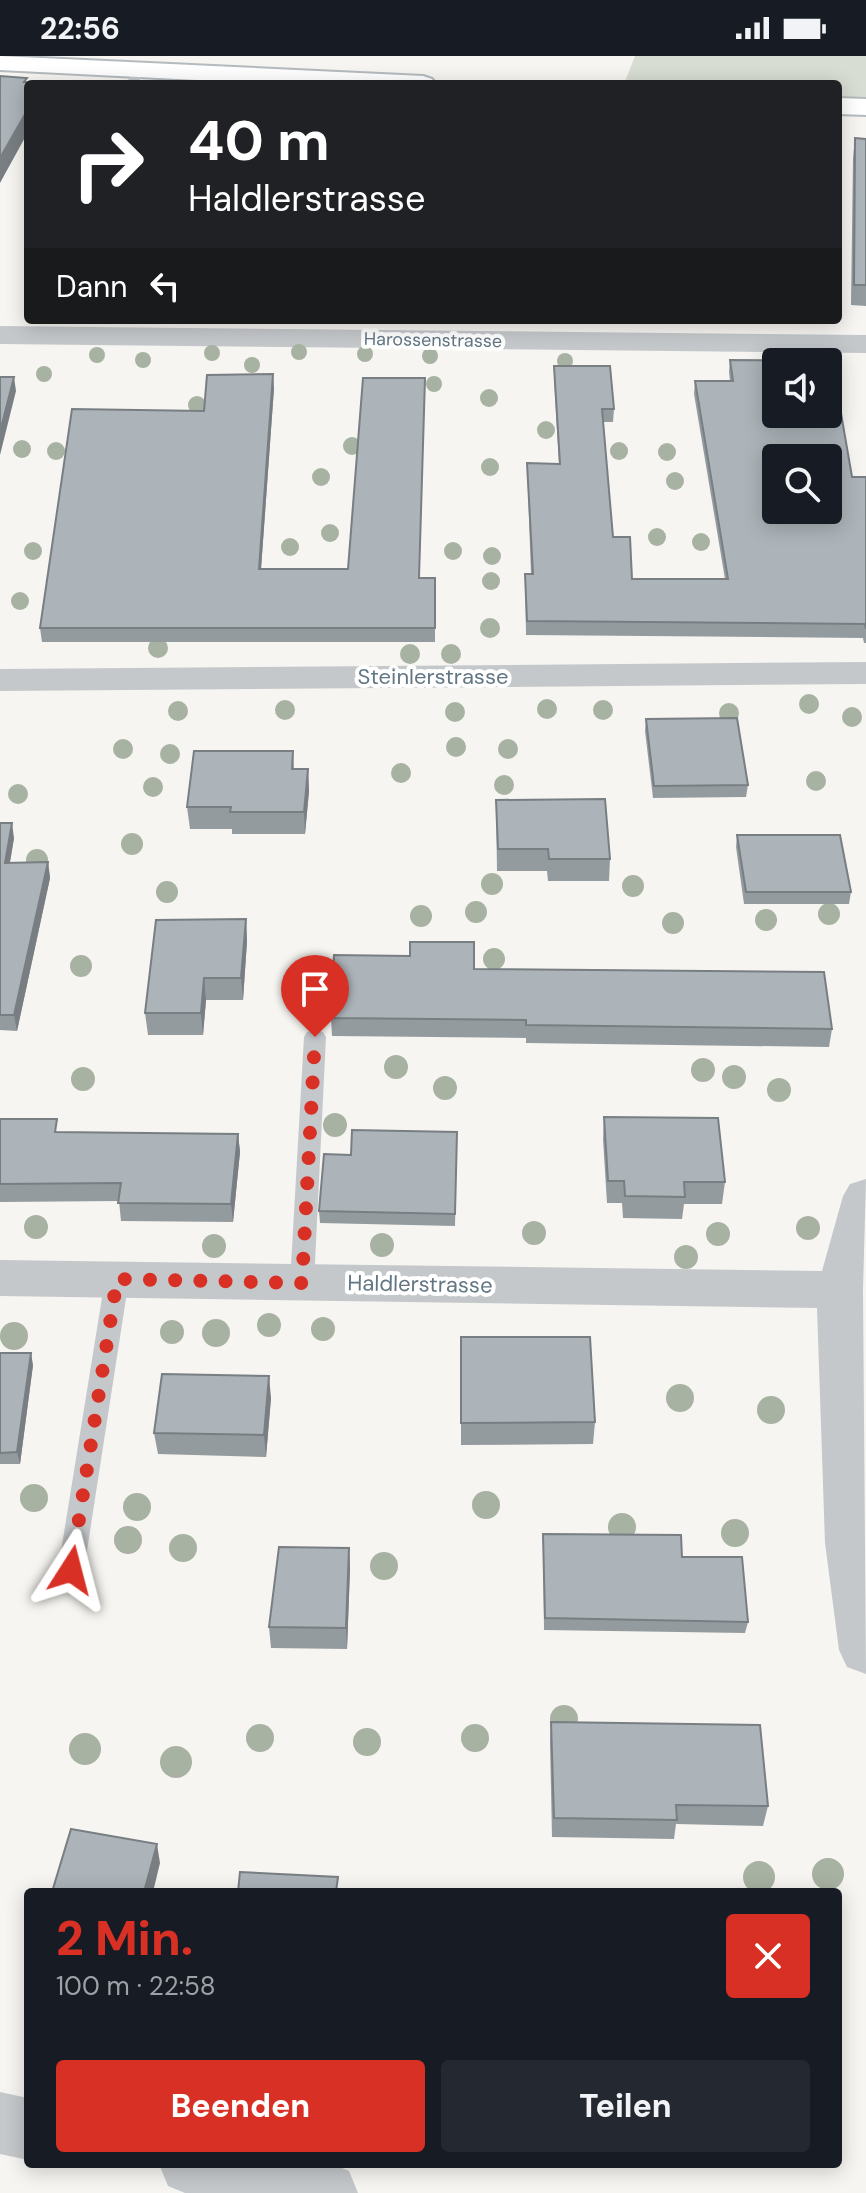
<!DOCTYPE html>
<html lang="de">
<head>
<meta charset="utf-8">
<style>
  :root { --surface:#171b24; --page:#242831; --text:#f1f3f6; --muted:#9ea1a6; --accent:#d93025 }
  body { margin:0; font-family:"DM Sans",sans-serif; background:var(--page); color:var(--text); height:100vh; display:flex; flex-direction:column; font-size:30px; white-space:nowrap }
  * { box-sizing:border-box; margin:0 }
  p { font-size:26px; color:var(--muted) }
  .icon { flex:none; width:44px; height:44px; fill:none; stroke:currentColor; stroke-width:2; stroke-linecap:round; stroke-linejoin:round }
  .map { position:relative; flex:1; overflow:hidden }
  .sheet { position:absolute; left:24px; top:1832px; width:818px; height:280px; display:flex; flex-direction:column; background:var(--surface); border-radius:8px; box-shadow:0 4px 20px #0003 }
  .sheet>* { flex:none }
  .hud { position:absolute; left:24px; top:24px; width:818px; height:244px; border-radius:8px; box-shadow:0 4px 20px #0003; background:#202124; color:#fff; overflow:hidden }
  .tools { position:absolute; left:762px; top:292px; display:grid; gap:16px }
  .tools a { display:grid; place-items:center; width:80px; height:80px; border-radius:8px; background:var(--surface); box-shadow:0 4px 20px #0003; font-size:40px }
  .pin { position:absolute; display:grid; place-items:center; width:68px; height:68px; color:#fff; margin:-82px -34px; border-radius:50% 50% 50% 0; rotate:-45deg; box-shadow:0 0 8px #0007 }
  .pin .icon { rotate:45deg }
  .me { position:absolute; width:88px; margin:-44px; rotate:9deg; stroke-linejoin:round; filter:drop-shadow(0 0 6px #0008) }
  .turn { display:flex; align-items:center; gap:28px; height:168px; padding:0 32px; font-size:36px }
  .turn .icon { width:104px; height:104px; stroke-width:2.5 }
  .turn b { display:block; font-size:56px; line-height:68px }
  .then { display:flex; align-items:center; height:76px; padding:0 32px; background:#0003; gap:16px; font-size:30px }
  .round { display:grid; place-items:center; flex:none; width:84px; height:84px; border-radius:8px; background:var(--page) }
  .head { display:flex; align-items:center; justify-content:space-between; height:136px; padding:0 32px }
  h1 { font-size:48px; font-weight:800; line-height:60px; color:var(--accent) }
  .cta { display:flex; gap:16px; margin-top:auto; padding:16px 32px }
  .cta a { flex:1; height:92px; border-radius:8px; background:var(--accent); color:#fff; font-size:32px; font-weight:800; line-height:92px; text-align:center }
  .cta a+a { background:var(--page); color:var(--text) }
  .status { display:flex; justify-content:space-between; align-items:center; height:56px; padding:0 40px; background:var(--surface); direction:ltr }
  .status svg { height:22px; fill:currentColor }
  .map>svg:first-child { display:block }
</style>
</head>
<body>
<div class="status"><b>22:56</b><svg viewBox="0 0 49 12"><path d="M0 12V9h3v3zM5 12V6h3v6zM10 12V3h3v9zM15 12V0h3v12zM26 1h20v11H26zM47 4h2v5h-2z"/></svg></div>
<div class="map">
<svg width="866" height="2137" viewBox="0 0 866 2137">
  <rect width="100%" height="100%" fill="#f6f5f1"/>
  <path fill="#d7ddd2" d="M635 0H866V42L838 41V28H624Z"/>
  <g fill="none" stroke-linecap="round" stroke-linejoin="round">
    <g stroke="#b4babe" stroke-width="4">
      <path id="secondary" d="M0 0 423 20 432 23 436 28H276L0 14Z
        M838 42 866 43V59L838 58Z"/>
    </g>
    <path fill="#c5c8cb" fill-rule="evenodd" d="M139 9 145 13 138 28H126L135 10Z
      M315 974 323 976 326 981 314 1227 310 1233 302 1236 294 1233 290 1227 304 981 307 976Z
      M117 1214 125 1217 129 1223 84 1514 80 1522 71 1525 62 1522 58 1514 105 1223 109 1217Z"/>
    <path fill="#c5c8cb" fill-rule="evenodd" d="M0 270 866 279V297L0 288Z
      M866 606V628L0 635V613Z
      M866 1123 863 1234 866 1618 847 1611 839 1594 825 1487 817 1252 0 1240V1204L822 1215 843 1140 850 1128Z
      M0 2036 28 2042V2104L0 2098Z
      M159 2108H333L349 2115 358 2137H185L168 2130Z"/>
    <use href="#secondary" fill="#fff" fill-rule="evenodd"/>
  </g>
  <g fill="#a8b2a2">
    <circle cx="299" cy="296" r="8"/>
    <circle cx="212" cy="297" r="8"/>
    <circle cx="365" cy="298" r="8"/>
    <circle cx="97" cy="299" r="8"/>
    <circle cx="430" cy="300" r="8"/>
    <circle cx="143" cy="304" r="8"/>
    <circle cx="565" cy="305" r="8"/>
    <circle cx="252" cy="309" r="8"/>
    <circle cx="44" cy="318" r="8"/>
    <circle cx="434" cy="328" r="8"/>
    <circle cx="489" cy="342" r="9"/>
    <circle cx="197" cy="349" r="9"/>
    <circle cx="546" cy="374" r="9"/>
    <circle cx="352" cy="390" r="9"/>
    <circle cx="22" cy="393" r="9"/>
    <circle cx="56" cy="395" r="9"/>
    <circle cx="619" cy="395" r="9"/>
    <circle cx="667" cy="396" r="9"/>
    <circle cx="490" cy="411" r="9"/>
    <circle cx="321" cy="421" r="9"/>
    <circle cx="675" cy="425" r="9"/>
    <circle cx="330" cy="477" r="9"/>
    <circle cx="657" cy="481" r="9"/>
    <circle cx="701" cy="486" r="9"/>
    <circle cx="290" cy="491" r="9"/>
    <circle cx="33" cy="495" r="9"/>
    <circle cx="453" cy="495" r="9"/>
    <circle cx="492" cy="500" r="9"/>
    <circle cx="491" cy="525" r="9"/>
    <circle cx="20" cy="545" r="9"/>
    <circle cx="490" cy="572" r="10"/>
    <circle cx="158" cy="592" r="10"/>
    <circle cx="410" cy="598" r="10"/>
    <circle cx="451" cy="598" r="10"/>
    <circle cx="809" cy="648" r="10"/>
    <circle cx="547" cy="653" r="10"/>
    <circle cx="285" cy="654" r="10"/>
    <circle cx="603" cy="654" r="10"/>
    <circle cx="178" cy="655" r="10"/>
    <circle cx="455" cy="656" r="10"/>
    <circle cx="729" cy="657" r="10"/>
    <circle cx="852" cy="661" r="10"/>
    <circle cx="456" cy="691" r="10"/>
    <circle cx="123" cy="693" r="10"/>
    <circle cx="508" cy="693" r="10"/>
    <circle cx="170" cy="698" r="10"/>
    <circle cx="401" cy="717" r="10"/>
    <circle cx="816" cy="725" r="10"/>
    <circle cx="504" cy="729" r="10"/>
    <circle cx="153" cy="731" r="10"/>
    <circle cx="18" cy="738" r="10"/>
    <circle cx="132" cy="788" r="11"/>
    <circle cx="37" cy="804" r="11"/>
    <circle cx="492" cy="828" r="11"/>
    <circle cx="633" cy="830" r="11"/>
    <circle cx="167" cy="836" r="11"/>
    <circle cx="476" cy="856" r="11"/>
    <circle cx="829" cy="858" r="11"/>
    <circle cx="421" cy="860" r="11"/>
    <circle cx="766" cy="864" r="11"/>
    <circle cx="673" cy="867" r="11"/>
    <circle cx="494" cy="903" r="11"/>
    <circle cx="81" cy="910" r="11"/>
    <circle cx="299" cy="931" r="11"/>
    <circle cx="396" cy="1011" r="12"/>
    <circle cx="703" cy="1014" r="12"/>
    <circle cx="734" cy="1021" r="12"/>
    <circle cx="83" cy="1023" r="12"/>
    <circle cx="445" cy="1032" r="12"/>
    <circle cx="779" cy="1034" r="12"/>
    <circle cx="335" cy="1069" r="12"/>
    <circle cx="36" cy="1171" r="12"/>
    <circle cx="808" cy="1172" r="12"/>
    <circle cx="534" cy="1177" r="12"/>
    <circle cx="718" cy="1178" r="12"/>
    <circle cx="382" cy="1189" r="12"/>
    <circle cx="214" cy="1190" r="12"/>
    <circle cx="686" cy="1201" r="12"/>
    <circle cx="269" cy="1269" r="12"/>
    <circle cx="323" cy="1273" r="12"/>
    <circle cx="216" cy="1277" r="14"/>
    <circle cx="172" cy="1276" r="12"/>
    <circle cx="14" cy="1280" r="14"/>
    <circle cx="680" cy="1342" r="14"/>
    <circle cx="771" cy="1354" r="14"/>
    <circle cx="34" cy="1442" r="14"/>
    <circle cx="486" cy="1449" r="14"/>
    <circle cx="137" cy="1451" r="14"/>
    <circle cx="622" cy="1471" r="14"/>
    <circle cx="735" cy="1477" r="14"/>
    <circle cx="128" cy="1484" r="14"/>
    <circle cx="183" cy="1492" r="14"/>
    <circle cx="384" cy="1510" r="14"/>
    <circle cx="564" cy="1663" r="14"/>
    <circle cx="260" cy="1682" r="14"/>
    <circle cx="475" cy="1682" r="14"/>
    <circle cx="367" cy="1686" r="14"/>
    <circle cx="85" cy="1693" r="16"/>
    <circle cx="176" cy="1706" r="16"/>
    <circle cx="828" cy="1818" r="16"/>
    <circle cx="759" cy="1821" r="16"/>
  </g>
  <path fill="#949b9f" d="M855 82 866 83V250L851 249 853 102Z
    M730 304 852 421H866V587H864L863 582 526 579 525 518H531L527 407 559 408 554 323V310L614 353 613 366H603L613 481 632 523H725L694 338 695 325H730L729 316Z
    M274 332 261 513 435 522V586H42L40 572 204 355Z
    M646 663 748 729 746 741 653 742 645 675Z
    M293 695 294 713H308L309 735 305 778H232V773H190L187 751Z
    M496 744 610 803 609 825H548L547 815H497Z
    M0 767 14 782 10 807 48 806 50 822 17 975 0 974Z
    M737 779 851 836 849 848H744L736 791Z
    M246 863 247 885 243 944H206L203 979H148L145 957Z
    M474 913 832 973 829 991 526 987V982L332 980 331 962Z
    M604 1061 725 1126 722 1148H684L682 1163 623 1162 622 1147H607L603 1083Z
    M0 1063 59 1076 238 1078 240 1096 233 1166 121 1165 119 1145 0 1146Z
    M457 1076 455 1170 320 1167 319 1155 351 1099Z
    M461 1281 595 1366 593 1388 461 1389Z
    M0 1297 33 1309 20 1408H0Z
    M271 1342 266 1401 158 1398 154 1377Z
    M543 1478 682 1501 748 1566 745 1577 544 1574Z
    M349 1492 350 1513 347 1593 271 1592 269 1571Z
    M551 1666 768 1750 763 1770 676 1768 674 1783 552 1781 550 1686Z"/>
  <path fill="#787e82" d="M28 53V76L0 127V102Z
    M273 318 274 332 260 527 259 513Z
    M14 321 16 335 0 399V376Z
    M308 713 309 735 305 778 304 756Z
    M12 767 14 782 7 822 5 807Z
    M48 806 50 822 17 975 14 959Z
    M246 863 247 885 243 944 241 922Z
    M204 922 206 944 203 979 201 957Z
    M238 1078 240 1096 233 1166 231 1148Z
    M31 1297 33 1309 20 1408 17 1396Z
    M269 1320 271 1342 266 1401 264 1379Z
    M349 1492 350 1513 347 1593 346 1572Z
    M157 1788 160 1807 153 1836H144Z"/>
  <path fill="#acb4b9" stroke="#787e82" stroke-width="2" fill-rule="evenodd" d="M0 20 27 22 24 26 42 27 28 28V53L0 102Z
    M855 82 866 83V229H854Z
    M730 304 832 305 852 421H866V573L865 568 527 565 525 518H533L527 407 560 408 554 310H610L614 353H602L613 481H630L632 523H728L695 325H733ZM776 306H828V358H776ZM776 402H828V454H776Z
    M273 318 259 513H348L363 322H425L419 522H435V572H40L72 353 204 355 207 319Z
    M0 321H14L0 376Z
    M737 662 748 729 654 730 646 663Z
    M194 695H293L292 713H308L304 756H230L231 751H187Z
    M605 743 610 803H549L548 793H498L496 744Z
    M0 767H12L5 807 48 806 14 959H0Z
    M737 779H840L851 836H746Z
    M246 863 241 922H204L201 957H145L156 864Z
    M410 886H474V913L824 916 832 973 526 969V964L331 962 334 899 410 900Z
    M604 1061 718 1062 725 1126H684L685 1141 625 1140 624 1125H608Z
    M0 1063H57L55 1076 238 1078 231 1148 118 1147 121 1127 0 1128Z
    M352 1074 457 1076 455 1158 319 1155 324 1098 351 1099Z
    M461 1281H590L595 1366 461 1367Z
    M0 1297H31L17 1396 0 1397Z
    M162 1318 269 1320 264 1379 154 1377Z
    M543 1478 681 1479 682 1501H742L748 1566 545 1562Z
    M279 1491 349 1492 346 1572 269 1571Z
    M551 1666 760 1669 768 1750 676 1749 677 1764 554 1762Z
    M71 1773 157 1788 144 1836H52Z
    M240 1816 338 1821 336 1836H238Z"/>
  <g fill="none" stroke-linecap="round" stroke-linejoin="round">
    <path stroke="#d93025" stroke-width="14" stroke-dasharray="0 25.2" d="M71 1514 117 1223 302 1227 315 981"/>
  </g>
  <g text-anchor="middle" dominant-baseline="central" stroke-width="8" stroke-linejoin="round" paint-order="stroke">
    <g font-size="18" fill="#637684" stroke="#fff">
      <text transform="translate(433 284) rotate(1)">Harossenstrasse</text>
    </g>
    <g font-size="22" fill="#637684" stroke="#fff">
      <text x="433" y="620">Steinlerstrasse</text>
      <text transform="translate(420 1228) rotate(1)">Haldlerstrasse</text>
    </g>
  </g>
</svg>
<div class="tools">
<a><svg class="icon" aria-label="sound" viewBox="0 0 24 24"><path d="M4 9h4l5-4v14l-5-4H4zM17 9q2 3 0 6"/></svg></a>
<a><svg class="icon" aria-label="search" viewBox="0 0 24 24"><circle cx="10" cy="10" r="6"/><path d="M15 15l6 6"/></svg></a>
</div>
<div class="pin" style="left:315px;top:981px;background:#d93025"><svg class="icon" aria-label="arrive" viewBox="0 0 24 24"><path d="M6 21V4h12l-3 4 3 4H6"/></svg></div>
<svg class="me" style="left:71px;top:1514px" viewBox="-20 -20 40 40"><path d="M0-17L14 15 0 8-14 15z" fill="#d93025" stroke="#fff" stroke-width="4"/></svg>
<div class="hud">
<div class="turn"><svg class="icon" aria-label="right" viewBox="0 0 24 24"><path d="M7 20v-9h11M14 6l5 5-5 5"/></svg><div><b>40 m</b>Haldlerstrasse</div></div>
<div class="then">Dann<svg class="icon" aria-label="left" viewBox="0 0 24 24"><path d="M17 20v-9H6M10 6l-5 5 5 5"/></svg></div>
</div>
<section class="sheet">
<div class="head"><div><h1>2 Min.</h1><p>100 m · 22:58</p></div><a class="round" style="background:#d93025;color:#fff"><svg class="icon" aria-label="close" viewBox="0 0 24 24"><path d="M6 6l12 12M18 6L6 18"/></svg></a></div>
<div class="cta"><a>Beenden</a><a>Teilen</a></div>
</section>
</div>
</body>
</html>
